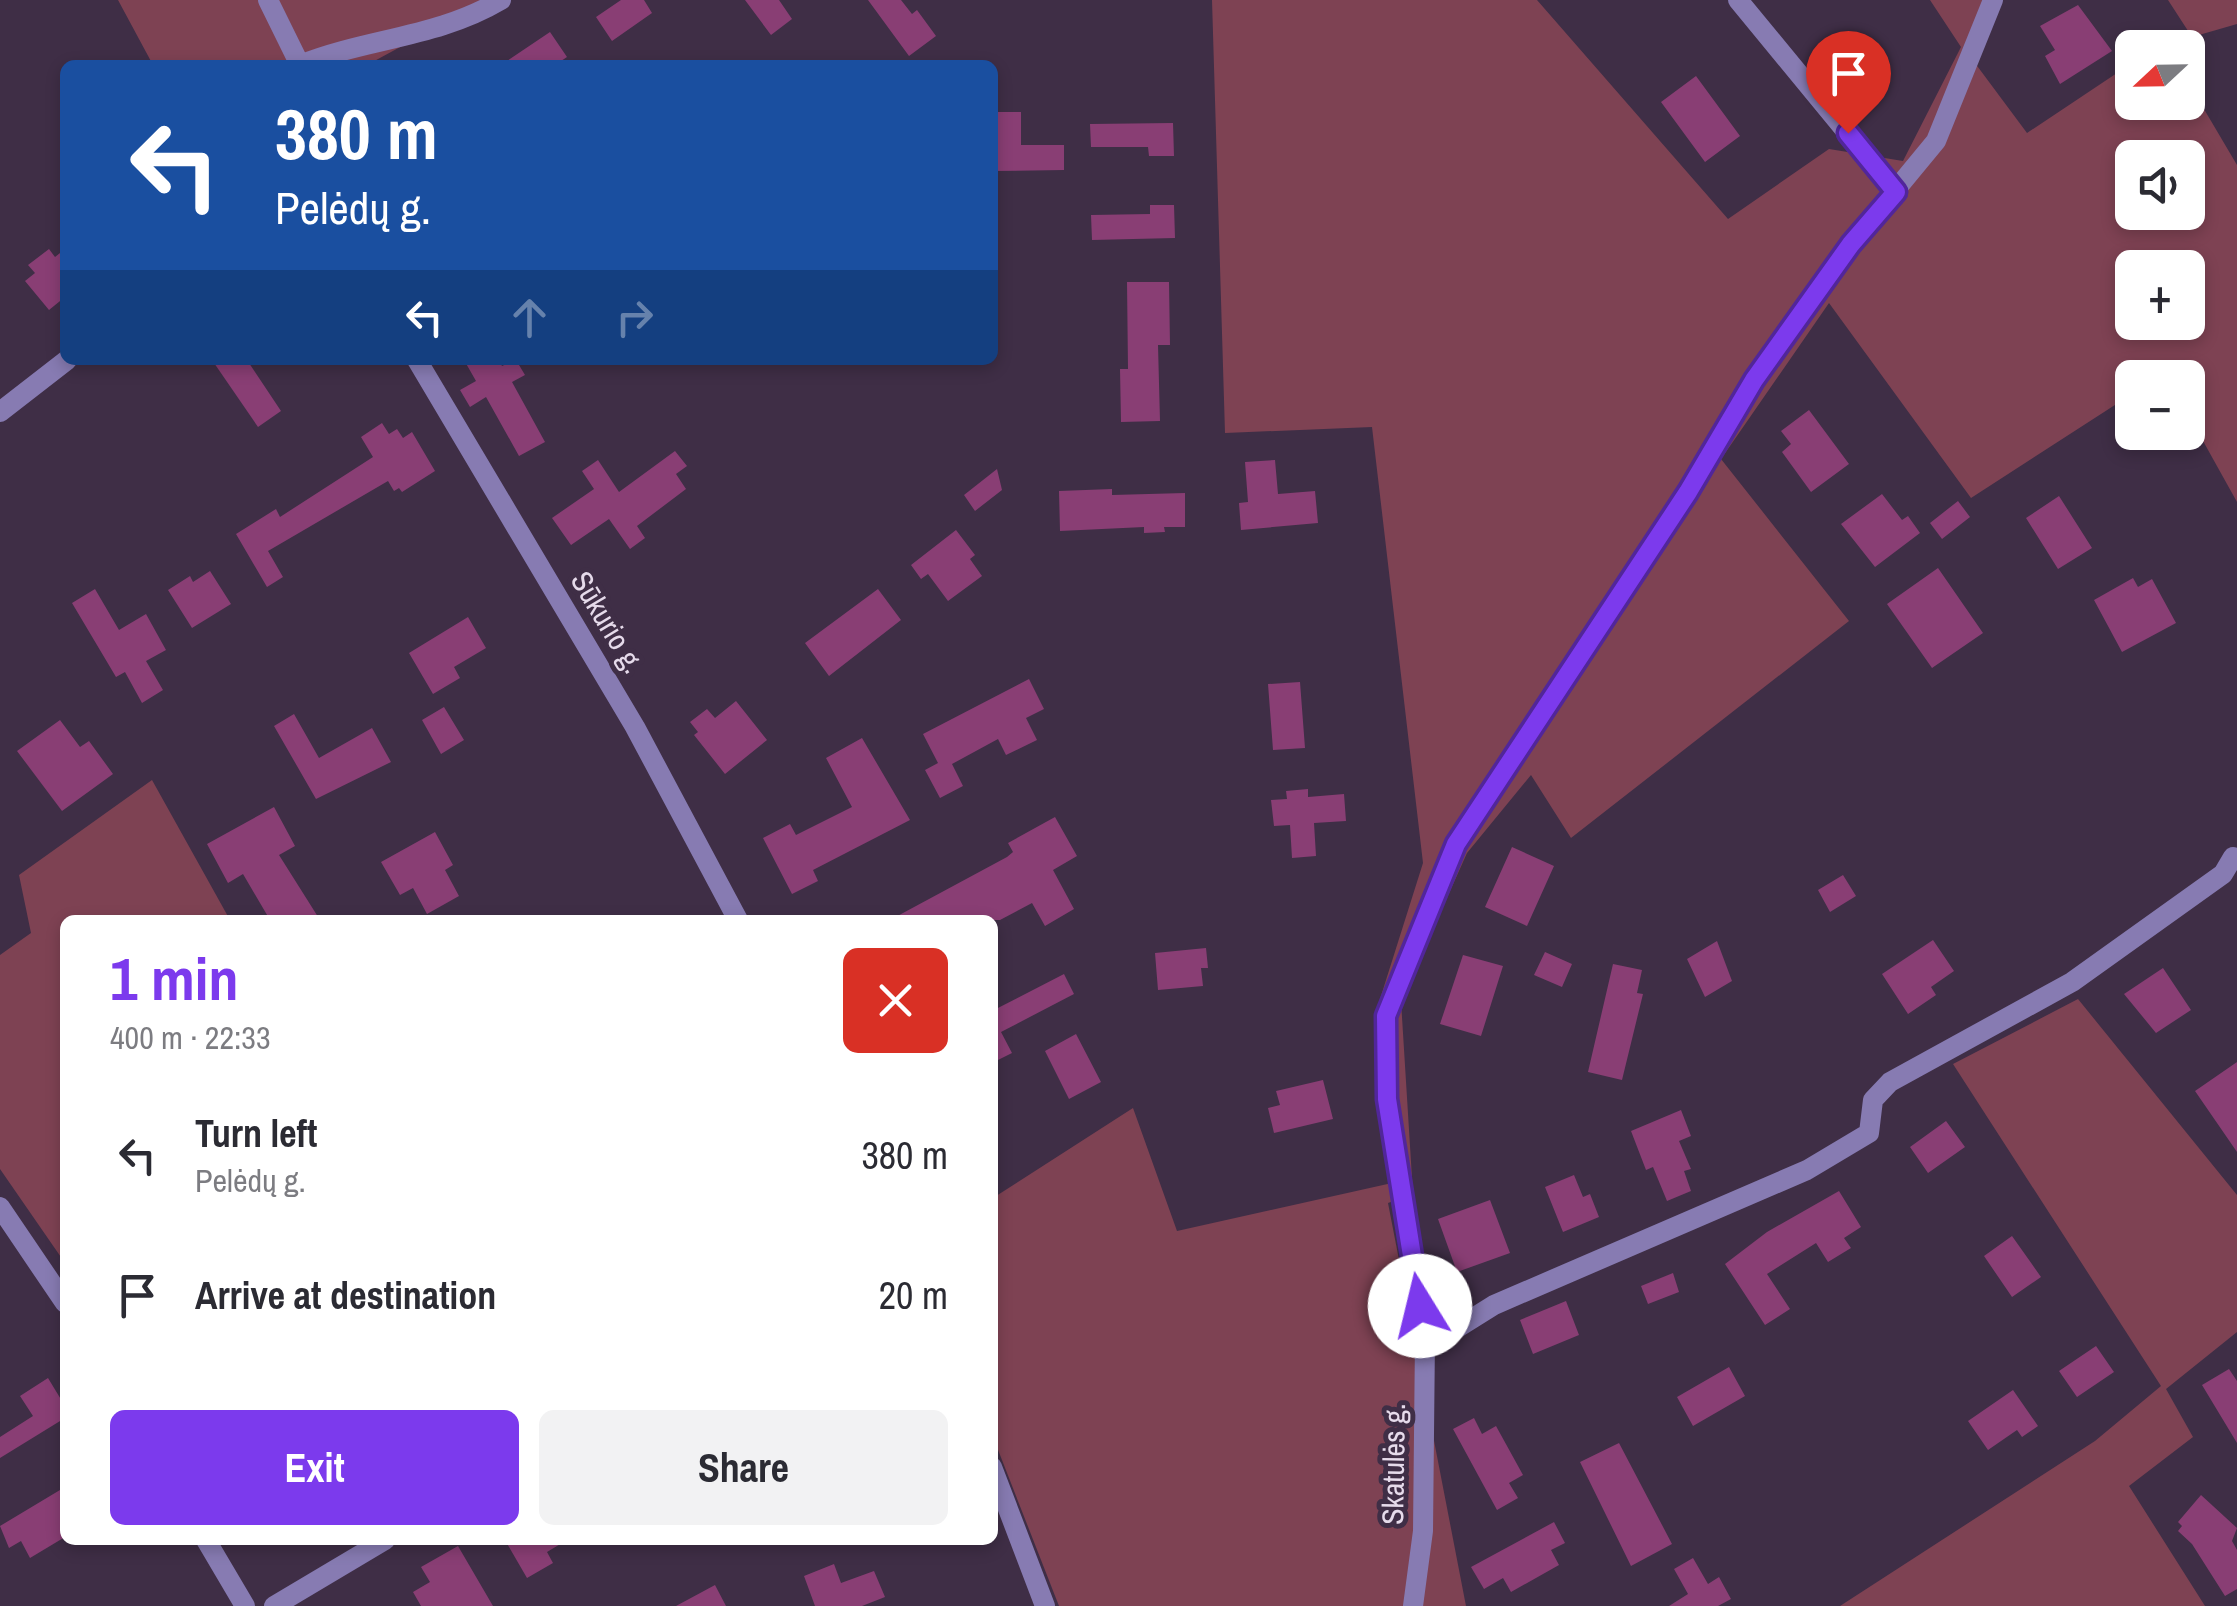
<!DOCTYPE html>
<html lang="en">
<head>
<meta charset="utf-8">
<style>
  :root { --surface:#fff; --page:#f2f2f3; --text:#2b2b33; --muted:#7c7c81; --accent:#7c3aed }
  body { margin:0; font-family:"Archivo Narrow",sans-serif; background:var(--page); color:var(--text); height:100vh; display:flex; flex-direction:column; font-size:38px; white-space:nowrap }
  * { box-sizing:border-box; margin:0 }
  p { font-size:32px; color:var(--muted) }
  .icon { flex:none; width:55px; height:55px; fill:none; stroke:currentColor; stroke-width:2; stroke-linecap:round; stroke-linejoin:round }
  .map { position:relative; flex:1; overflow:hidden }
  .panel { position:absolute; left:60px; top:915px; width:938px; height:630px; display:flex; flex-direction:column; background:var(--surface); border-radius:15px; box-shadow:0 5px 15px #0003 }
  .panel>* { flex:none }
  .guide { position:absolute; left:60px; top:60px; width:938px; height:305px; border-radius:15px; box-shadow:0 5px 15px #0003; background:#1a4fa0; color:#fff; overflow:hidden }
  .needle { width:65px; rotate:248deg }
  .buttons { position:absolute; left:2115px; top:30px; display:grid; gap:20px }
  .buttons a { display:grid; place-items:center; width:90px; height:90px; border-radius:15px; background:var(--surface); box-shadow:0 5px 15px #0003; font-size:50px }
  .pin { position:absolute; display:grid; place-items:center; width:85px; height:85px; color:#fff; margin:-102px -42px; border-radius:50% 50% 50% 0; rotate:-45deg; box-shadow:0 0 10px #0007 }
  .pin .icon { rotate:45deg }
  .me { position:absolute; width:110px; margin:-55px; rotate:351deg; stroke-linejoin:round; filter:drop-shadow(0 0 8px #0008) }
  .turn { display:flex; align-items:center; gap:35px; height:210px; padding:0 50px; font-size:45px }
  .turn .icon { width:130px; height:130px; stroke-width:2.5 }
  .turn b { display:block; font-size:70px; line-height:85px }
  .lanes { display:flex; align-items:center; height:95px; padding:0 50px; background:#0003; justify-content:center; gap:50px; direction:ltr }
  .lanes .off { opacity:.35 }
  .round { display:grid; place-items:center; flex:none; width:105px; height:105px; border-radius:15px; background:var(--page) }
  .headline { display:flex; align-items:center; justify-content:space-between; height:170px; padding:0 50px }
  h1 { font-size:60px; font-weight:700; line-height:75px; color:var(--accent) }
  .action { display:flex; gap:20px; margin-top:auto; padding:20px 50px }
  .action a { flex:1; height:115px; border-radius:15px; background:var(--accent); color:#fff; font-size:40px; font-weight:700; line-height:115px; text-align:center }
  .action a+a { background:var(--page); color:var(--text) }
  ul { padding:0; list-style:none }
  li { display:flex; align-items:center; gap:30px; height:140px; padding:0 50px }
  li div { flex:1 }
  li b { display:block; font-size:38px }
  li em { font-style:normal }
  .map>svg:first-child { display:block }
</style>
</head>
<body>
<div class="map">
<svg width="2237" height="1606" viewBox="0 0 2237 1606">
  <rect width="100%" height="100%" fill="#3f2e46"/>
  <path fill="#7e4253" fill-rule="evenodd" d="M118 0H487L367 65H153Z
    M1212 0H1537L1728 219 1829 149 1903 161 1961 47 1930 0H1986L1969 55 2027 133 2132 63V102H2188V82L2237 165V502L2188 414V378L2164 374 2132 378V394L1971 498 1829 303 1721 459 1849 621 1571 838 1531 775 1467 853 1401 1001 1413 1194 1388 1203 1466 1606H1059L993 1437V1198L1133 1108 1177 1231 1392 1183 1374 1018 1423 863 1372 427 1225 433ZM2132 158H2188V212H2132ZM2132 268H2188V322H2132Z
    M2168 0H2237V24L2192 37Z
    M152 780 230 920H65V1263L0 1169V955L31 933 19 875Z
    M2078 999 2237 1195V1332L2166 1389 2193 1437 2129 1486 2205 1606H1840L2095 1441 2161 1386 1953 1064Z"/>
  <path fill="#893e74" d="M621 0H644L652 13 612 41 596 17Z
    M745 0H779L792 19 771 35Z
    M868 0H901L912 14 917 10 936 36 909 56Z
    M2078 5 2112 51 2060 84 2045 56 2055 50 2040 26Z
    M550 32 567 57 555 65H501Z
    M1696 76 1740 136 1705 162 1661 102Z
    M992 112H1021V145H1064V170L992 171Z
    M1173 123 1174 156H1149L1148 147H1091L1090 124Z
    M1150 205H1174L1175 238 1092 240 1091 215 1150 214Z
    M49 249 55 257 65 249V297L49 310 25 281 35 273 28 265Z
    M1127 282H1169L1170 345H1158L1160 421 1121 422 1120 369H1128Z
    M212 360H247L281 411 258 427Z
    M464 360H499L502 366 516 360 525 375 512 382 545 442 519 456 486 397 470 407 460 390 476 381Z
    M1809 410 1849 464 1811 492 1782 452 1791 444 1781 431Z
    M382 423 389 434 397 429 403 438 412 432 435 471 402 492 399 488 394 491 388 481 268 551 283 577 267 587 236 534 276 509 280 517 373 457 361 437Z
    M675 451 687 466 676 474 686 489 637 526 645 538 630 549 609 519 571 545 552 518 594 489 582 471 598 460 619 492Z
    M1275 460 1278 494 1315 491 1318 523 1241 530 1239 503 1248 502 1245 462Z
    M997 469 1002 490 975 511 964 495Z
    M1112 489V495L1185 493V527H1164L1165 532 1144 533V527L1060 531 1059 491Z
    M1882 494 1902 520 1908 516 1920 533 1875 567 1841 524Z
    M2059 496 2092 548 2058 569 2026 518Z
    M1958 501 1970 517 1942 539 1930 523Z
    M956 530 975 555 970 559 982 576 948 601 928 574 921 579 911 565Z
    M1938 568 1983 633 1932 668 1887 604Z
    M210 571 231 604 192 628 168 590 190 576 193 582Z
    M2133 578 2138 587 2152 579 2176 623 2122 652 2094 600Z
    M95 589 119 630 146 614 166 650 146 661 163 690 142 703 125 672 116 677 72 603Z
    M878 589 901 620 829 676 805 643Z
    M468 617 486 648 454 667 460 678 433 694 409 653Z
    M1029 679 1044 709 1026 718 1037 740 1006 755 998 739 952 764 963 786 940 798 925 770 938 763 923 734Z
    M1300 682 1305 748 1273 750 1268 684Z
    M736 701 767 740 725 774 694 735 698 732 690 722 707 709 715 718Z
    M444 707 464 740 441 754 422 720Z
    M294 714 319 758 372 728 391 762 316 799 274 726Z
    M60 720 80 747 89 741 113 774 62 811 17 751Z
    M862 738 910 820 813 870 818 881 792 894 763 838 790 824 796 835 852 807 826 758Z
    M1308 789V797L1344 794 1346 821 1314 823 1316 856 1292 858 1290 825 1274 826 1271 800 1287 799 1286 791Z
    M274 807 295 846 279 855 320 920H270L243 874 228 883 207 844Z
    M1055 817 1077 856 1053 870 1074 909 1045 926 1032 903 1000 920H890L1007 857 1013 852 1008 843Z
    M435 832 453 865 445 870 459 896 427 914 413 888 400 895 381 862Z
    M1512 847 1554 866 1527 926 1485 907Z
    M1843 875 1856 896 1830 912 1818 890Z
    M1933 940 1954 971 1931 987 1936 995 1908 1014 1882 974Z
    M1717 941 1732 981 1705 997 1687 959Z
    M1206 948 1208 968H1201L1203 986 1158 990 1155 953Z
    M1545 952 1572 964 1562 987 1534 975Z
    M1463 955 1503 966 1481 1036 1440 1024Z
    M1613 964 1642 970 1637 993 1643 994 1622 1080 1588 1072Z
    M2163 968 2191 1010 2156 1033 2124 994Z
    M1064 974 1074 994 1001 1032 1012 1053 992 1063V1011Z
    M1076 1034 1101 1082 1069 1099 1045 1051Z
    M2237 1062V1152L2195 1091Z
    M1323 1080 1333 1119 1274 1133 1268 1108 1280 1105 1276 1091Z
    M1681 1110 1691 1136 1679 1141 1691 1169 1684 1171 1691 1191 1667 1201 1653 1167 1646 1170 1631 1131Z
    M1946 1121 1965 1147 1928 1173 1910 1147Z
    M1574 1175 1583 1197 1590 1194 1599 1217 1563 1232 1545 1187Z
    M1839 1191 1861 1227 1844 1238 1851 1248 1828 1262 1816 1243 1767 1274 1790 1309 1765 1325 1725 1264 1767 1232Z
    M1490 1200 1510 1253 1457 1272 1438 1219Z
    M2012 1236 2041 1277 2012 1297 1984 1256Z
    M1673 1273 1679 1292 1648 1304 1641 1286Z
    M1566 1301 1579 1335 1533 1354 1520 1320Z
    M2096 1346 2114 1372 2077 1397 2059 1371Z
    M1729 1367 1745 1396 1693 1426 1677 1397Z
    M2229 1369 2237 1381V1443L2202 1385Z
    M48 1378 65 1406V1418L0 1458V1437L33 1416 20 1396Z
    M2013 1390 2038 1426 2022 1437 2017 1430 1988 1450 1968 1421Z
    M1474 1418 1482 1434 1496 1426 1523 1475 1509 1483 1518 1498 1497 1510 1453 1429Z
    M1619 1443 1672 1544 1631 1566 1580 1462Z
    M65 1487V1537L30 1558 21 1541 9 1548 0 1526Z
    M2201 1495 2237 1528 2232 1541 2237 1550V1589L2225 1596 2192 1544 2178 1531 2182 1526 2178 1522Z
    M1554 1522 1565 1543 1551 1550 1559 1565 1511 1592 1503 1578 1484 1589 1471 1567Z
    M505 1540H567L547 1552 553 1563 527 1578Z
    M458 1546 493 1606H421L413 1592 430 1582 421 1567Z
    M1693 1558 1708 1584 1719 1577 1731 1599 1718 1606H1669L1688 1594 1674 1569Z
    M834 1564 841 1583 874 1571 885 1597 862 1606H815L804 1576Z
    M715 1585 726 1606H676Z"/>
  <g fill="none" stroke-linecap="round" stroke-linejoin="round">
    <path stroke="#877bb2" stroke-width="20" d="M268 0 300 65
      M1738 0 1896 192
      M300 65C367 38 437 38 501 0
      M417 360 635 727 738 920
      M0 412 67 360
      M0 1207 65 1303
      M1425 1338 1446 1335 1494 1305 1807 1170 1869 1133 1873 1100 1890 1082 2072 982 2223 874 2233 857
      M992 1467 1045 1606
      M206 1540 245 1606
      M274 1606 385 1540
      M1413 1606 1423 1531 1425 1338 1387 1099 1386 1016 1456 844 1688 491 1754 380 1851 244 1936 141 1993 0"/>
  </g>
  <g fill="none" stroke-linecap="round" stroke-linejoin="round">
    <g stroke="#51269a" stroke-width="25">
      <path id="route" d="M1420 1306 1387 1099 1386 1016 1456 844 1688 492 1754 380 1851 244 1896 192 1848 133"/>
    </g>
    <use href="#route" stroke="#7c3aed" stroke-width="18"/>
  </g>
  <g text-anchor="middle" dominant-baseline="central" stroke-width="10" stroke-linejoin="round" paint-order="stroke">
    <g font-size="30" fill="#e6dbeb" stroke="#3f2e46">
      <text transform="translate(608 622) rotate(59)">Sūkurio g.</text>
      <text transform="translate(1393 1464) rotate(-89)">Skatulės g.</text>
    </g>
  </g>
</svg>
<div class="buttons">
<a><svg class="needle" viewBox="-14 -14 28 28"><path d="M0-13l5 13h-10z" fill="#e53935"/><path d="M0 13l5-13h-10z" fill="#7c7c81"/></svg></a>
<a><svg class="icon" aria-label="sound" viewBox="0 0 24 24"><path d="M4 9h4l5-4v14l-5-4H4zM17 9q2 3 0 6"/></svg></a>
<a>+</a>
<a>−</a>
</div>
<div class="pin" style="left:1848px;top:133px;background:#d93025"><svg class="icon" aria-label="arrive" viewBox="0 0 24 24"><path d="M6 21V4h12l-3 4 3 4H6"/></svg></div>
<svg class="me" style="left:1420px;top:1306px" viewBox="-20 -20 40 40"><circle r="19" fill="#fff"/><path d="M0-13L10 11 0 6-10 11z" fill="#7c3aed"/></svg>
<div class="guide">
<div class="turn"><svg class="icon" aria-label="left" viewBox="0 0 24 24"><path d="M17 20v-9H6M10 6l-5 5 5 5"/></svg><div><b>380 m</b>Pelėdų g.</div></div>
<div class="lanes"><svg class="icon" aria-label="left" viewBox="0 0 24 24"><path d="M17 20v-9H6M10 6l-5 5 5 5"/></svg><svg class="icon off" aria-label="ahead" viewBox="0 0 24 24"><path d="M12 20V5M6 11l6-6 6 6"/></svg><svg class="icon off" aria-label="right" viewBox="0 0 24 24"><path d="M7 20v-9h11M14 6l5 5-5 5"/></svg></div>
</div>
<section class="panel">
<div class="headline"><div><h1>1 min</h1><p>400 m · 22:33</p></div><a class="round" style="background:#d93025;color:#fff"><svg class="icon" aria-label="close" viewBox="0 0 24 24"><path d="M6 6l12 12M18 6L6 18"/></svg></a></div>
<ul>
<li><svg class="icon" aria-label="left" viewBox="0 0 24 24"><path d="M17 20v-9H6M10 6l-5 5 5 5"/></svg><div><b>Turn left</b><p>Pelėdų g.</p></div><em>380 m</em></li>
<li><svg class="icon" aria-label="arrive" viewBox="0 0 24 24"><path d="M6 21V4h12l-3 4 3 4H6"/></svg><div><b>Arrive at destination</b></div><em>20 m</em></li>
</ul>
<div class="action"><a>Exit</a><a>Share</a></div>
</section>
</div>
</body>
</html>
